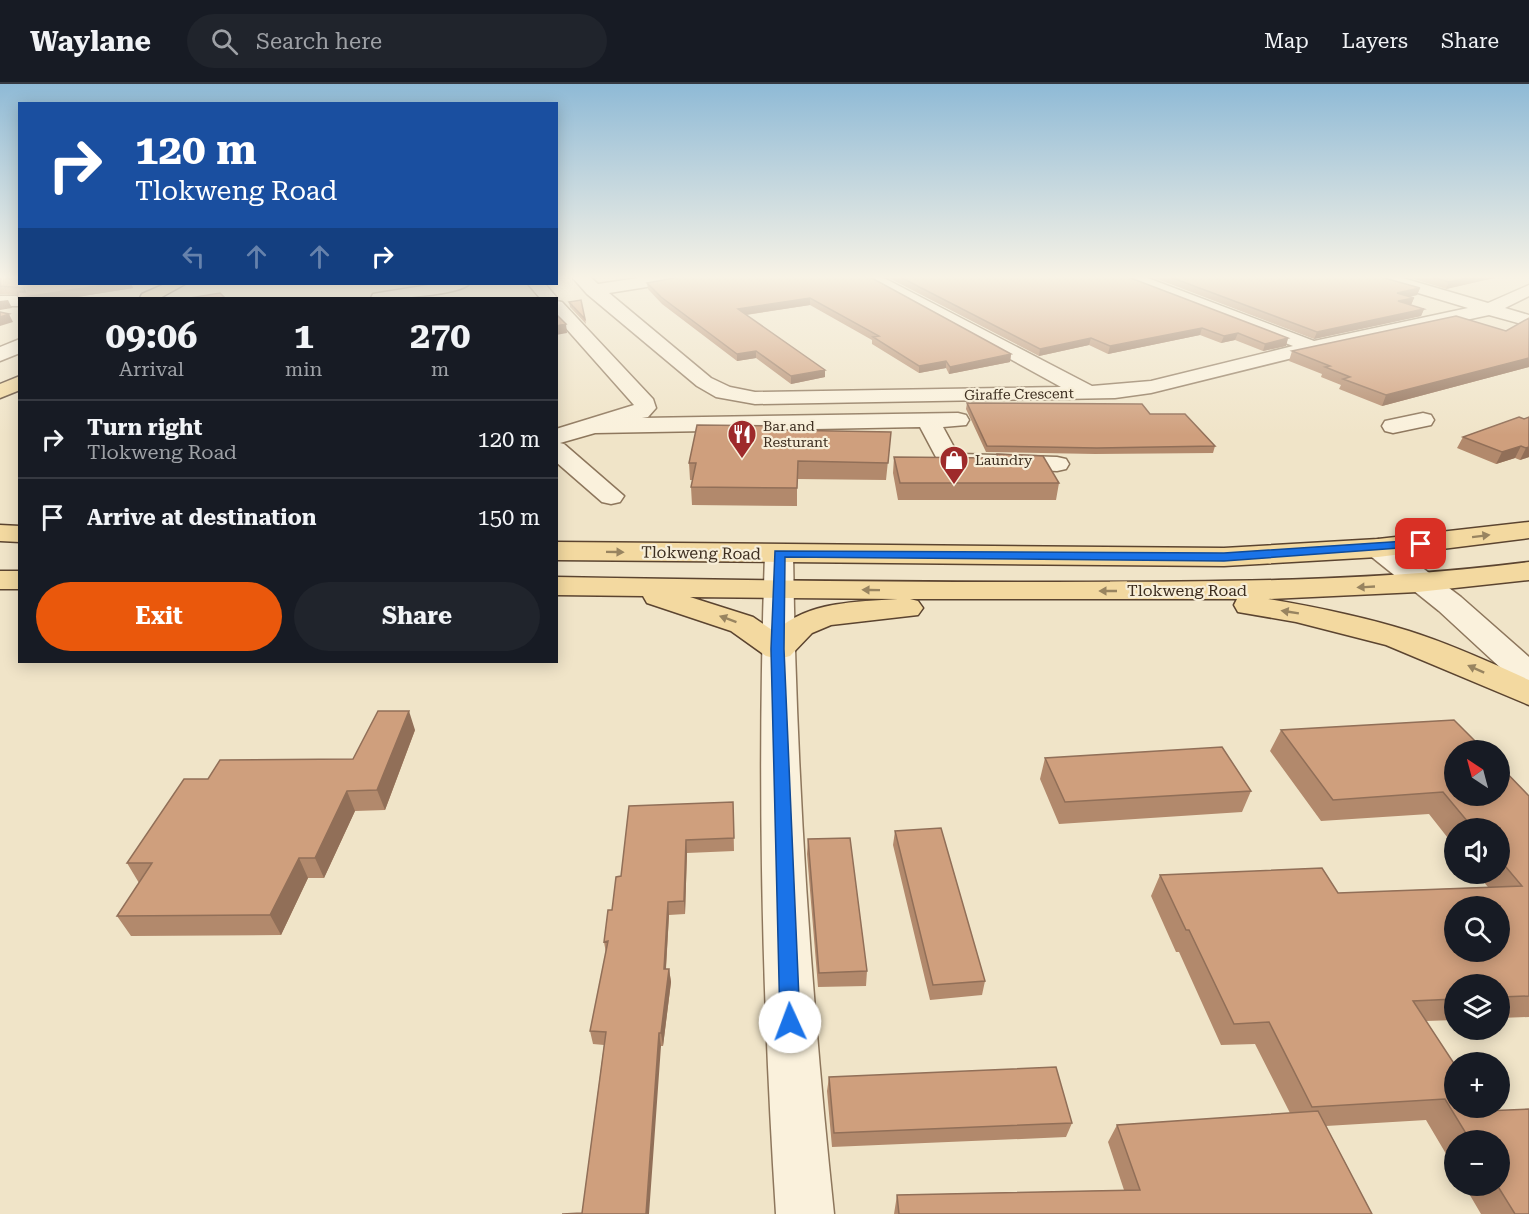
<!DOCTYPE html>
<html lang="en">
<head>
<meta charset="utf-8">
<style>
  :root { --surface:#171b24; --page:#20242c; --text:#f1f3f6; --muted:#9ea1a6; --line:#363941; --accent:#ea580c }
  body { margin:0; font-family:"Roboto Serif",serif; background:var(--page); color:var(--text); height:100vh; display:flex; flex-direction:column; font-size:22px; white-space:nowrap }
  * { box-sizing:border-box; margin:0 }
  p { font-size:20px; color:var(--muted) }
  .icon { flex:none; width:33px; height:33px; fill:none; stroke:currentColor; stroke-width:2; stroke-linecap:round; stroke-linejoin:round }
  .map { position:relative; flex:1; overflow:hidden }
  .side { position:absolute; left:18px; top:213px; width:540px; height:366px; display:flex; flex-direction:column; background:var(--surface); border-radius:0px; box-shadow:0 3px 15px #0003 }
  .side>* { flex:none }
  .guide { position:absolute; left:18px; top:18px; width:540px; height:183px; border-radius:0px; box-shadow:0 3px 15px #0003; background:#1a4fa0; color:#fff; overflow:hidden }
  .needle { width:39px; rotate:324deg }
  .fabs { position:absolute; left:1444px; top:656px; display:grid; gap:12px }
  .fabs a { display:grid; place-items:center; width:66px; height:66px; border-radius:50%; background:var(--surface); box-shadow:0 3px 15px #0003; font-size:30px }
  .pin { position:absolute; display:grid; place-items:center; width:51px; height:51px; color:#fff; margin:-26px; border-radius:12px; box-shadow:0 3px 9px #0006 }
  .me { position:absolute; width:66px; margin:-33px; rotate:358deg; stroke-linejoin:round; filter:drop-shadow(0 0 4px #0008) }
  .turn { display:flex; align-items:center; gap:21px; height:126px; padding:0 18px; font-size:27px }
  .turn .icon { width:78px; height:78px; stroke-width:2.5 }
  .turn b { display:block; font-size:42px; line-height:51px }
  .lanes { display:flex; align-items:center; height:57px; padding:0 18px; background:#0003; justify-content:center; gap:30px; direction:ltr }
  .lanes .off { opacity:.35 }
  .eta { display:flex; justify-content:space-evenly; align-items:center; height:102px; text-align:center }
  .eta b { font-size:36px; font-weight:700; line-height:42px }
  .button { display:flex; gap:12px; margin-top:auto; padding:12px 18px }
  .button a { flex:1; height:69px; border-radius:36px; background:var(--accent); color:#fff; font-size:24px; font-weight:700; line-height:69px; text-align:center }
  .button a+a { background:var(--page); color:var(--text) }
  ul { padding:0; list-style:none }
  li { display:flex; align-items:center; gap:18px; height:78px; padding:0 18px; border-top:2px solid var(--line) }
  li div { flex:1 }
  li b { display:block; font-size:22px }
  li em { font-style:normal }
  header { display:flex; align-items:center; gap:36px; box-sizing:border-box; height:84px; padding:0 30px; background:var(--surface); border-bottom:2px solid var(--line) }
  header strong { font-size:28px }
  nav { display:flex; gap:33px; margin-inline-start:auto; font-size:21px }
  .search { width:420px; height:54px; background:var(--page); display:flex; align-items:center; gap:15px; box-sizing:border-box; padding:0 21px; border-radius:33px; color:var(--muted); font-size:22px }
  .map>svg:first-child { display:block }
</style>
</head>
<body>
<header>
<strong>Waylane</strong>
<div class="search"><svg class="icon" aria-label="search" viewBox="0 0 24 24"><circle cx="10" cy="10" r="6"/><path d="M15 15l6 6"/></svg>Search here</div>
<nav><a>Map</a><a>Layers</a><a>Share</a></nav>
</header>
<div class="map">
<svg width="1529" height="1130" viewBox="0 0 1529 1130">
  <rect width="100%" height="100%" fill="#f0e4c8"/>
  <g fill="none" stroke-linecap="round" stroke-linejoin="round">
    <g stroke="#8d765c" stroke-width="3">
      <path id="minor" d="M572 193H590L598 200 645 193H686L678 198 609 209 711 294 730 303 755 308 1061 303 861 193H882L1092 302 1151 297 1293 262 1124 196 1122 193H1145L1314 257 1468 224 1375 196 1373 193H1399L1488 219 1529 201V212L1505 224 1529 231V242L1489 231 1313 269 1151 309 1115 314 755 320 716 313 697 302 587 210Z
        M435 200H469C460 211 387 216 371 214L373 210 379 209Z
        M528 200H545L557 214H540Z
        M0 212H20L27 214H20V222H0Z
        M556 217 562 218 653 315 656 324 648 333 642 334 958 329 966 331 969 336 966 341 943 343 955 365 962 370 1057 373 1066 375 1069 380 1066 385 1057 387 948 382 937 375 920 343 595 349 560 359 564 360 624 412 620 418 611 420 602 418 556 378V345L634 321 556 233Z
        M20 255V269L0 277V263Z
        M1423 329 1431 331 1434 336 1431 341 1393 349 1385 347 1382 342 1385 337Z
        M1378 455 1388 458 1461 513 1529 573V602L1517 599 1439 527 1368 470 1364 464 1368 458Z
        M779 461 789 464 793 470C796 690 811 911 834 1130H776C762 911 757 690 765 470L769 464Z"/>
    </g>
    <g stroke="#5b4430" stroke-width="3">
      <path id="major" d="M165 200H185L160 214H140L142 210Z
        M20 292V306L0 314V300Z
        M1529 438V454L1378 473 1224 482 556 476V458L1224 464 1378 455Z
        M0 441 20 442V458L0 457Z
        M1529 478V496L1418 508 1268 515C1315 523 1364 533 1409 547 1450 560 1490 578 1529 596V621L1386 561 1296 538 1238 528 1234 521 1237 515H910L918 517 923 524 918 531 831 541 812 549 790 572 778 575 766 572 731 547 647 519 643 512 556 511V493C723 496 889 498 1055 498 1214 498 1372 498 1529 478ZM690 513 898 515C856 518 807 517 775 548L753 533Z
        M0 487H20V505H0Z"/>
    </g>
    <use href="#minor" fill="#faf1dc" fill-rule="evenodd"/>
    <use href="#major" fill="#f3d9a0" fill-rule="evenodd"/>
  </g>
  <path fill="#b2896c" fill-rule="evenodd" d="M0 193 20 200H131L133 204 71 214H20V217L18 214V211L0 210Z
    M870 193 1011 270 1010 278 949 290 946 284 919 289 872 260V256L810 221 746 231 825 286V293L791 300 756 274 737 277 662 220 648 205 647 199 678 194Z
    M887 193H1128L1288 254 1286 262 1263 267 1235 256 1221 259 1200 251 1108 270 1089 261 1039 272Z
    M1152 193H1381L1420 204 1417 211 1409 213 1414 214 1411 221 1424 225 1421 232 1314 255Z
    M1408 193H1498L1446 205Z
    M569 218 585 235 586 240 570 223Z
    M1529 234V283L1382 322 1339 305 1341 301 1321 293 1322 290 1289 277 1292 267 1506 247Z
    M967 319 1150 330 1215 362 1213 369 1095 370 986 368 966 325Z
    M1519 333 1529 373 1520 376 1515 374 1496 380 1457 364 1463 353Z
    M778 346 891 348 886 396 797 395V422L692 421 691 403 693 396H690L689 379Z
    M997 370 1059 399 1056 416H898L893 389 894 373 996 374Z
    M1454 636 1484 666H1455V711H1500V682L1529 712V933L1500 934V900H1455V936L1426 937 1455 981V1023H1482L1484 1027 1529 1025V1130H1481L1464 1101H1500V1056H1455V1085L1426 1036 1326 1042 1372 1130H894L897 1111 1124 1106 1108 1058 1117 1041 1290 1029 1255 960 1221 961 1179 868H1176L1151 812 1160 791 1322 784 1338 809 1488 803 1476 789H1500V744H1455V763L1429 730 1321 737 1270 667 1281 646ZM1455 822H1500V867H1455Z
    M415 646 385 726 355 727 324 794H308L281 851 131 852 117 832 139 799 127 779 208 695 353 675Z
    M1045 674 1251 707 1242 728 1059 740 1040 695Z
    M733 718 734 767 687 769 685 830 669 831 666 885H669L671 898 663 962H661L582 1129 604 961 593 960 590 947 606 869 604 858 621 792Z
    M895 747 985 897 982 911 930 916 893 761Z
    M808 755 867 887 866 902 818 903 807 770Z
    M829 993 1072 1039 1066 1053 832 1063 827 1007Z"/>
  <path fill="#916f58" d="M1472 193H1498L1446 205 1449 198Z
    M110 200H131L133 204 71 214H20V217L18 214Z
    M1420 204 1417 211 1395 216 1397 209Z
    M810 214V221L738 232V225Z
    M1414 214 1411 221 1398 217Z
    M8 216 12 224 0 226V217Z
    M1424 225 1421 232 1314 255 1317 248Z
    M9 230 13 238 0 242V233Z
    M566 240 567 249 556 251V242Z
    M1202 244 1200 251 1108 270 1110 262Z
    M1238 249 1235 256 1221 259 1224 252Z
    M1091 254 1089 261 1039 272 1040 265Z
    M1288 254 1286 262 1263 267 1265 260Z
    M756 267V274L737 277V270Z
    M1011 270 1010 278 949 290 950 283Z
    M1529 274V283L1382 322 1386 311Z
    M946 277V284L919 289V282Z
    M825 286V293L791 300V292Z
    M1521 362 1515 374 1496 380 1502 368Z
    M1529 363V373L1520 376 1526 364Z
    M409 627 415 646 385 726 377 706Z
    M347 707 355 727 324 794 315 774Z
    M686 756 687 769 685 830 684 817Z
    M299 774 308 794 281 851 270 831Z
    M668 818 669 831 665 898 664 885Z
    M669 885 671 898 663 962 661 949Z
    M659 949 661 962 649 1130H646Z"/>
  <path fill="#cf9f7d" stroke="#916f58" stroke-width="1.5" fill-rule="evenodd" d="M0 193H20V200H110L18 214V208H25L24 204 0 202Z
    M679 193H870L1011 270 950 283 946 277 919 282 873 253 879 252 810 214 738 225 825 286 791 292 756 267 737 270 661 213 647 199Z
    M900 193H1128L1288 254 1265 260 1238 249 1224 252 1202 244 1110 262 1091 254 1040 265Z
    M1170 193H1381L1420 204 1397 209 1414 214 1398 217 1424 225 1317 248Z
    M1432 193H1472L1449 198Z
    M220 209 225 214H190Z
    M581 216 585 235 569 218Z
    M0 228 9 230 0 233Z
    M556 230 566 240 556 242Z
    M1456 232 1506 247 1529 234V274L1386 311 1343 295 1350 293 1325 283 1330 282 1292 267Z
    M967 319 1142 320 1150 330H1185L1215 362 1097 364 987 362Z
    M1519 333 1524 335 1529 333V363L1526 364 1521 362 1502 368 1463 353Z
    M697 341 778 342V346L891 348 888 379 798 377 797 404 691 403 696 379H689Z
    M997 370 1043 372 1059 399H900L894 373 998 374Z
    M378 627H409L377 706 347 707 315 774H299L270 831 117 832 152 779H127L184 695H208L220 676 353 675Z
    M1454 636 1484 666H1455V711H1500V682L1529 712V912L1500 913V900H1455V915L1413 917 1455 981V1023H1482L1484 1027 1529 1025V1130H1515L1497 1101H1500V1056H1470L1445 1015 1312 1023 1269 938 1234 940 1189 846H1186L1160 791 1322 784 1338 809 1522 802 1500 776V744H1473L1443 708 1333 716 1281 646ZM1455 822H1500V867H1455Z
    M1222 663 1251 707 1065 718 1045 674Z
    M733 718 734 754 686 756 684 817 668 818 664 885H669L661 949H659L646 1130H562L582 1129 606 948 590 947 608 857 604 858 608 826H612L616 793 621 792 629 722Z
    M941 744 985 897 933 901 895 747Z
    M850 754 867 887 819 889 808 755Z
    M1056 983 1072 1039 834 1049 829 993Z
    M1318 1027 1372 1130H899L897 1111 1140 1106 1117 1041Z"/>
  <defs><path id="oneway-solid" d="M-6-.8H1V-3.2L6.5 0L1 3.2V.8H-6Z" transform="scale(1.5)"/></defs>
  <g fill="#988460">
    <use href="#oneway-solid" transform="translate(1481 452) rotate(-7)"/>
    <use href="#oneway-solid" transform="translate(615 468) rotate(1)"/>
    <use href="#oneway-solid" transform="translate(1366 503) rotate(177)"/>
    <use href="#oneway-solid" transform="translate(871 506) rotate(-179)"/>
    <use href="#oneway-solid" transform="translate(1108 507) rotate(-180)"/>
    <use href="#oneway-solid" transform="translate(1290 528) rotate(-171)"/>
    <use href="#oneway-solid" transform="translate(728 535) rotate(-160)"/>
    <use href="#oneway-solid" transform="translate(1476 585) rotate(-156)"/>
  </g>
  <linearGradient id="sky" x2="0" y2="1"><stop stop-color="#8fbad6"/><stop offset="0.55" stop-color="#f8f3e6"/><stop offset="1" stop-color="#f8f3e6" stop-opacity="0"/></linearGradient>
  <rect width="1529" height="351" fill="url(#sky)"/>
  <path fill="#1a73e8" stroke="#114b97" stroke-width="1.5" d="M1421 456 1427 460 1426 462 1224 477 785 473 784 565 800 938 797 944 790 947 783 944 780 938 771 565 775 467 1224 469Z"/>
  <defs>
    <g id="restaurant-pin" transform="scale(1.5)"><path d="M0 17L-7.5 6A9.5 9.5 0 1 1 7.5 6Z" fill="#9e2a2b" stroke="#f7eed8"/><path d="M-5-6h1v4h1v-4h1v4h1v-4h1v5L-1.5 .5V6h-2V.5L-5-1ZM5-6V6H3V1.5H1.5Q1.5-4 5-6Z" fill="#fff"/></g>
    <g id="shop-pin" transform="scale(1.5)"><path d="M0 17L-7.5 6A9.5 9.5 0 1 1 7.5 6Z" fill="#9e2a2b" stroke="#f7eed8"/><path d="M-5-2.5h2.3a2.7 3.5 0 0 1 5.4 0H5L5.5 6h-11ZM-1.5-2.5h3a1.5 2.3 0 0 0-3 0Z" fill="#fff"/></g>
  </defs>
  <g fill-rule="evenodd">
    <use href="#restaurant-pin" x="742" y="350"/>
    <use href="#shop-pin" x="954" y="376"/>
  </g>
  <g text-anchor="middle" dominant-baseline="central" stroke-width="4.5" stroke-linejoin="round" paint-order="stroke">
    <g font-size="14" fill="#3d2e20" stroke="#f7eed8">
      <text transform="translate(1019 310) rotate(-1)">Giraffe Crescent</text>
    </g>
    <g font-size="14" fill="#3d2e20" stroke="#f7eed8" text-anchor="start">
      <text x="763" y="342">Bar and<tspan x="763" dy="16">Resturant</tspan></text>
      <text x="975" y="376">Laundry</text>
    </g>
    <g font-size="16" fill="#3d2e20" stroke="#f7eed8">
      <text transform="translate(701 469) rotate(1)">Tlokweng Road</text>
      <text x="1187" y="506">Tlokweng Road</text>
    </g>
  </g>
</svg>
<div class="fabs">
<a><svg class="needle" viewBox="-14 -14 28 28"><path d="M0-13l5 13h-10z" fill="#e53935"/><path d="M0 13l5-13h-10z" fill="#9ea1a6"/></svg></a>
<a><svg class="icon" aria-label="sound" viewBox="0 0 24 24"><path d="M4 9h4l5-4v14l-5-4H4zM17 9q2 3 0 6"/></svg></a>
<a><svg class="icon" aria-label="search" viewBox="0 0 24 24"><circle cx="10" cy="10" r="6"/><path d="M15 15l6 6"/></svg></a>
<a><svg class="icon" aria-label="layers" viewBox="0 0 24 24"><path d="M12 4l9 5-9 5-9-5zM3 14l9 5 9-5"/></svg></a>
<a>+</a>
<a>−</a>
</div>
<div class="pin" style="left:1421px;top:460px;background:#d93025"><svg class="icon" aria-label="arrive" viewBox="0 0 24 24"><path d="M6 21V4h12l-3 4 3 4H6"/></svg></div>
<svg class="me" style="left:790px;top:938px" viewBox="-20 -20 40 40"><circle r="19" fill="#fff"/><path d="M0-13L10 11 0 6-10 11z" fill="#1a73e8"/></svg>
<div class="guide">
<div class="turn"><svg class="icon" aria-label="right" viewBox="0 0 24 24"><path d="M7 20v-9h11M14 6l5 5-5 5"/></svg><div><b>120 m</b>Tlokweng Road</div></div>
<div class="lanes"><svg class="icon off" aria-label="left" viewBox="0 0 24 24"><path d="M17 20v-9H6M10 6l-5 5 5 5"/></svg><svg class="icon off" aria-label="ahead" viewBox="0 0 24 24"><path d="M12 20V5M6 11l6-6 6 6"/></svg><svg class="icon off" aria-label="ahead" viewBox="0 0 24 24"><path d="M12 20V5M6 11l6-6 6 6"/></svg><svg class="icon" aria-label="right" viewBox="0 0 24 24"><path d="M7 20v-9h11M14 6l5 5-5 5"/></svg></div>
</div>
<section class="side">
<div class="eta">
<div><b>09:06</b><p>Arrival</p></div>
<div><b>1</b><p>min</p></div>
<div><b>270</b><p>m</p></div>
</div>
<ul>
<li><svg class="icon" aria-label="right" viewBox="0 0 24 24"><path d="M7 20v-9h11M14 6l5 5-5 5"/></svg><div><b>Turn right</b><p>Tlokweng Road</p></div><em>120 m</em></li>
<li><svg class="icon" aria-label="arrive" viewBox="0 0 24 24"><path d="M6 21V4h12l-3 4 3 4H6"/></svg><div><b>Arrive at destination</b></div><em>150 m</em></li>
</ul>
<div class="button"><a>Exit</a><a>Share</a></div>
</section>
</div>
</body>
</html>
